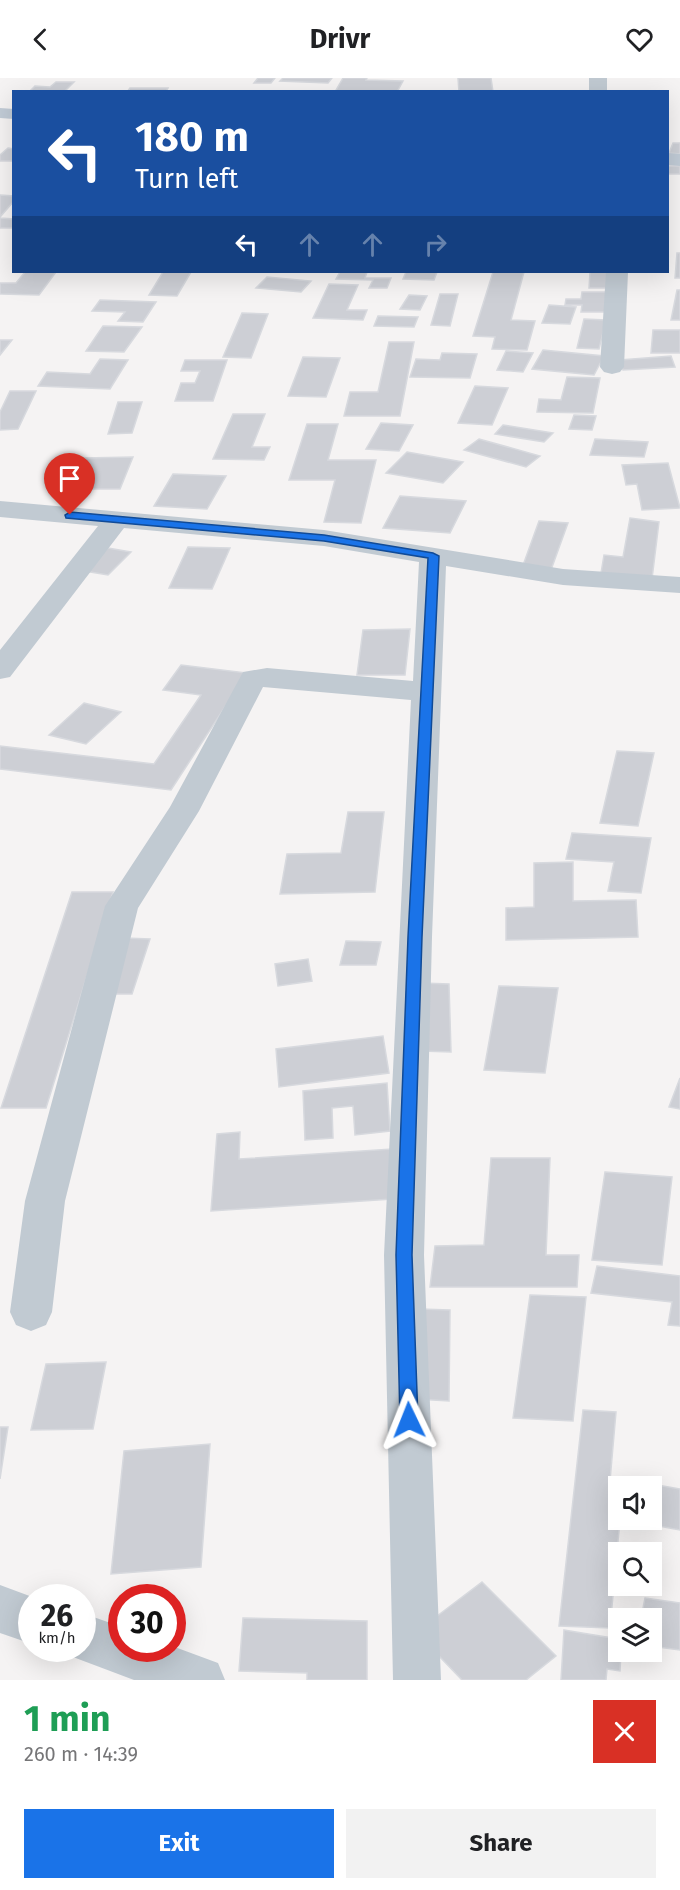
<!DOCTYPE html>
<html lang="en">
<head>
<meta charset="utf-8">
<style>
  :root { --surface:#fff; --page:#f2f2f2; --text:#202124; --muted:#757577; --accent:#1a73e8 }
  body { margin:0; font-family:"Fira Sans",sans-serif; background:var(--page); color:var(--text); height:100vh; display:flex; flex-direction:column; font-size:22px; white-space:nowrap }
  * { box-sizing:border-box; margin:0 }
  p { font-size:20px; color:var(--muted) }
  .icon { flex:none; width:33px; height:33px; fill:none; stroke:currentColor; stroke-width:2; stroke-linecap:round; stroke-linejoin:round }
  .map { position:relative; height:1602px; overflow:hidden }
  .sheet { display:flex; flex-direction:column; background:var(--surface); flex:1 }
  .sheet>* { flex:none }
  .top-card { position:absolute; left:12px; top:12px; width:657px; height:183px; border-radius:0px; box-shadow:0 6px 24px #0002; background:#1a4fa0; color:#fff; overflow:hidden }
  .controls { position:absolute; left:608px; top:1398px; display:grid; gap:12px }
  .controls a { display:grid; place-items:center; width:54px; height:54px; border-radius:0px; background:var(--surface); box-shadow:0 6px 24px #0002; font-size:30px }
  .speed { position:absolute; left:18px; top:1506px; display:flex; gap:12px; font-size:30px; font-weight:700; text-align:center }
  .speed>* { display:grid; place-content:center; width:78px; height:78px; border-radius:50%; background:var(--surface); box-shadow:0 6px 24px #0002; line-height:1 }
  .speed small { font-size:15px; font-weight:400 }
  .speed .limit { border:9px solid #d22; background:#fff; color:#111 }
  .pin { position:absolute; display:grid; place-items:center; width:51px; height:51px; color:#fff; margin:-62px -26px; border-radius:50% 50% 50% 0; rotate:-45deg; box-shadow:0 0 6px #0007 }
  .pin .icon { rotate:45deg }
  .me { position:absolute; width:66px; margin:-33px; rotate:358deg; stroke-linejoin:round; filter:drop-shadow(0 0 4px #0008) }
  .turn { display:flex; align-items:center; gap:21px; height:126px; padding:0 24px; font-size:27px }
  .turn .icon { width:78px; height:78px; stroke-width:2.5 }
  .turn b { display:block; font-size:42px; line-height:51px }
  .lanes { display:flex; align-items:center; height:57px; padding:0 24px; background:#0003; justify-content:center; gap:30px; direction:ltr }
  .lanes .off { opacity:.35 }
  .round { display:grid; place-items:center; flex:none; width:63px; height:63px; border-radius:0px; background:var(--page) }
  .headline { display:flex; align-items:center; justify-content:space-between; height:102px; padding:0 24px }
  h1 { font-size:36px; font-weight:700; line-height:45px; color:#1e9e55 }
  .primary-button { display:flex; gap:12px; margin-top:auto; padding:12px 24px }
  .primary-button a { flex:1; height:69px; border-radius:0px; background:var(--accent); color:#fff; font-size:24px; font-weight:700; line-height:69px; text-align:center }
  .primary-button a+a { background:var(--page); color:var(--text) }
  header { display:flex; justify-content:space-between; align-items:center; height:78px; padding:0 24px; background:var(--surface); font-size:27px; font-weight:700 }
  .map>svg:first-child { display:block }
</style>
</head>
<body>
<header><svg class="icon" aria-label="back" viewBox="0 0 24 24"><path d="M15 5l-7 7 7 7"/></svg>Drivr<svg class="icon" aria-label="heart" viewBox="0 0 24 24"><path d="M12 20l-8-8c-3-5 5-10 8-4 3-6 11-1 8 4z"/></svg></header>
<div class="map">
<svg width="680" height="1602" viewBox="0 0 680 1602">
  <rect width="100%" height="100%" fill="#f5f3f3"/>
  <path fill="#cdcfd5" stroke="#d7d9de" stroke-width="1.5" d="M258 0H275L271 5H254Z
    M283 0H332L328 5 280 3Z
    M343 0H367L366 2 403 3 397 14H335Z
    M458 0H491L493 14H459Z
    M56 4H74L64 14H29L35 8 50 9Z
    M130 10H168L166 14H127Z
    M673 65H680V76L669 75Z
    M8 70 14 71V83H0V77Z
    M668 88H680V96H668Z
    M0 117 14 118V123L0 139Z
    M0 140 14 141V150H0Z
    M677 175H680V200H675Z
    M25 194H56L39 217 0 216V205H16Z
    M163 194H191L177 218 149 217Z
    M340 194H367L365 200H391L387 210H369L373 202 336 201Z
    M406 194H437L434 202 403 201Z
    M493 194H524L511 242 535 243 527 272 492 271 495 259 473 258Z
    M590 194H614L613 210H589Z
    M267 199 311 203 301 214 256 210Z
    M329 206 358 207 347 232H367L363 242 313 240Z
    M677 212H680V242H671Z
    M582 214H606L605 234H581L582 227H565L566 221H581Z
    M440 216H458L450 248 431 247Z
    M409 217 427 218 420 232 400 231Z
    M100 222 156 224 143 244 118 243 125 234 92 233Z
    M549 227 576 229 570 246 542 245Z
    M242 235 268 236 251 280 223 279Z
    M378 238 418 239 414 249 374 248Z
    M584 241 606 242 599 271 577 270Z
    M103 248 142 249 124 274 86 273Z
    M653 252H680V275H651Z
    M0 262H12L0 277Z
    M389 264H414L400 338H344L350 314H378Z
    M543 272 604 278 594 297 532 291Z
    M506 273 533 275 523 294 497 292Z
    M442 275 477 276 470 300 410 299 416 281 440 282Z
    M671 278 675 289 623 292 620 282Z
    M303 279 340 280 326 319 288 318Z
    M100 281 128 282 110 311 38 308 47 294 90 296Z
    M185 282H227L213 323H175L181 305H195L200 293H181Z
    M567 299 600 300 593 335 537 334 539 321 561 322Z
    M475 308 508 310 492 347 458 345Z
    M10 313H36L18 351 0 352V334Z
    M118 324H142L132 355 108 356Z
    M233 336H265L252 369H270L264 382 213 381Z
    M574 337 596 338 592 352 569 351Z
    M381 345 413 347 399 373 366 371Z
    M307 346H338L328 382H376L361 445 324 444 335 402H289Z
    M503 347 553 355 544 364 495 356Z
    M479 361 540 378 526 389 464 372Z
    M595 361 648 364 644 379 590 377Z
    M407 374 463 384 443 405 386 395Z
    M133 379 120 411H69L83 380Z
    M668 385 680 430 642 432 637 406 626 407 622 387Z
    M173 396 226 398 207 431 154 428Z
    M400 418 466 423 450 455 383 450Z
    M630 440 659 444 652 501 601 495 604 477 623 479Z
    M539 443 568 445 551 492 522 490Z
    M188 469 230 470 212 511 169 510Z
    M108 470 131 474 108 497 84 493Z
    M410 551 405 597H357L363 552Z
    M181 587 247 595 171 712 0 691V668L154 686 201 617 163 612Z
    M84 625 121 634 86 666 49 657Z
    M617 673 654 675 638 748 600 745Z
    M348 734H384L375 814 280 816 287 776 341 775Z
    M572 755 651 760 641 815 608 813 614 784 566 781Z
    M573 784V823L636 822 638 859 506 862V830L534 829V785Z
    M72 814H113L46 1030H1Z
    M124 860 150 861 132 916H106Z
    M346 863 381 864 376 887H340Z
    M308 881 312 903 278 908 275 886Z
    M421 905 449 906 451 974 421 973Z
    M499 908 558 910 545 995 484 992Z
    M383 958 389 995 279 1009 276 971Z
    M680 1000V1031L669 1029Z
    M387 1005 390 1053 355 1057 353 1028 332 1030 333 1060 305 1062 303 1013Z
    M240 1054 239 1081 392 1071V1121L211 1133 217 1056Z
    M491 1080H550L546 1177H579L577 1209H430L435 1168 484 1167Z
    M605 1094 672 1099 662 1187 592 1182Z
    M597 1188 680 1198V1248L668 1247 672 1224 591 1215Z
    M530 1217 586 1219 573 1343 513 1340Z
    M419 1231 450 1232 449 1323 416 1321Z
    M106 1284 93 1351 31 1352 46 1286Z
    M583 1332 616 1334 610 1403 630 1404 629 1408H618V1442H620L610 1550 559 1548Z
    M0 1349H8L0 1401Z
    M210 1366 201 1489 111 1496 124 1373Z
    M646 1405 680 1411V1452L637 1444 638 1442H651V1408H646Z
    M482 1504 556 1578 526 1602H462L416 1554Z
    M645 1520 680 1525V1572L651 1568V1540H641Z
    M243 1540 367 1543V1602H307V1595L239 1593Z
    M564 1552 618 1561V1574H621L620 1593 607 1591 606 1602H561Z"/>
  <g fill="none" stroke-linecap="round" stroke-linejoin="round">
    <path fill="#c1cad2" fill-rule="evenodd" d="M589 0H607V14H589Z
      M606 194H628L624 289 620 294 612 296 604 294 600 289Z
      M0 423 324 452 563 491 680 499V515L563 507 446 488 432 859 424 1177 441 1602H393L384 1177 411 622 263 609 199 733 138 830 65 1123 52 1234 46 1247 31 1253 16 1247 10 1234 25 1123 105 828 170 729 243 594 267 590 413 603 419 484 324 468 124 450 10 599 0 601V572L98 448 0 439Z
      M0 1507 35 1520H32V1566L0 1555Z
      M82 1535 122 1549V1570H172V1568L218 1585 225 1602H134L65 1576 63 1570H82Z"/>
    <path fill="#c1cbd6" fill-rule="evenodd" d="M0 30 14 31V41L0 40Z
      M668 75 680 76V88L668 87Z"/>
  </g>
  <path fill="#1a73e8" stroke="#114b97" stroke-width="1.5" d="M70 434 324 457 433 475 439 478 422 859 412 1177 418 1342 415 1348 409 1351 403 1348 400 1342 396 1177 408 859 428 480 324 463 66 440 65 437Z"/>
</svg>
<div class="controls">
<a><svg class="icon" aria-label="sound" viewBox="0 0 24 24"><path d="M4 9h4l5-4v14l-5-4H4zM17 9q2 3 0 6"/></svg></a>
<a><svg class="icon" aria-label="search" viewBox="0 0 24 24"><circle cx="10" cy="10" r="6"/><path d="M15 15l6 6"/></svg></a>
<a><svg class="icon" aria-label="layers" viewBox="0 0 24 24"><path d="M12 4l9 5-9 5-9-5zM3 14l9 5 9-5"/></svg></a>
</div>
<div class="speed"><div>26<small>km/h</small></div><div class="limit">30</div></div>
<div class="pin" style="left:70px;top:437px;background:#d93025"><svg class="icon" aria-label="arrive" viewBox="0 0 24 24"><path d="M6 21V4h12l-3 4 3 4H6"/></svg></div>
<svg class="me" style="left:409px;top:1342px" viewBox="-20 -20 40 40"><path d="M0-17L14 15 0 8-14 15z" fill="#1a73e8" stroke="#fff" stroke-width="4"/></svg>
<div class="top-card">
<div class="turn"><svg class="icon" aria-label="left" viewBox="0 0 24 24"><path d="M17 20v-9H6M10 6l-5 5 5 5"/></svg><div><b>180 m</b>Turn left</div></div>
<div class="lanes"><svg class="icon" aria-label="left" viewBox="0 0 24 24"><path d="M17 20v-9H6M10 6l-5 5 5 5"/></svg><svg class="icon off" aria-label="ahead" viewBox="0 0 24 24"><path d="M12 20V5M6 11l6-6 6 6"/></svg><svg class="icon off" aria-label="ahead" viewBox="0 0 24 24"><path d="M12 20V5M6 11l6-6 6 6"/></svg><svg class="icon off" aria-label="right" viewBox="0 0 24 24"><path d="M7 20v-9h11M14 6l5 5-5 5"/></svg></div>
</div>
</div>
<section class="sheet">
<div class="headline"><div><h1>1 min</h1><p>260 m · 14:39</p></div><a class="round" style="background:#d93025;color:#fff"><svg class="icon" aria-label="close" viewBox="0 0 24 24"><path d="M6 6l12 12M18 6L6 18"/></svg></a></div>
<div class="primary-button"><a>Exit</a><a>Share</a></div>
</section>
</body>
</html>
